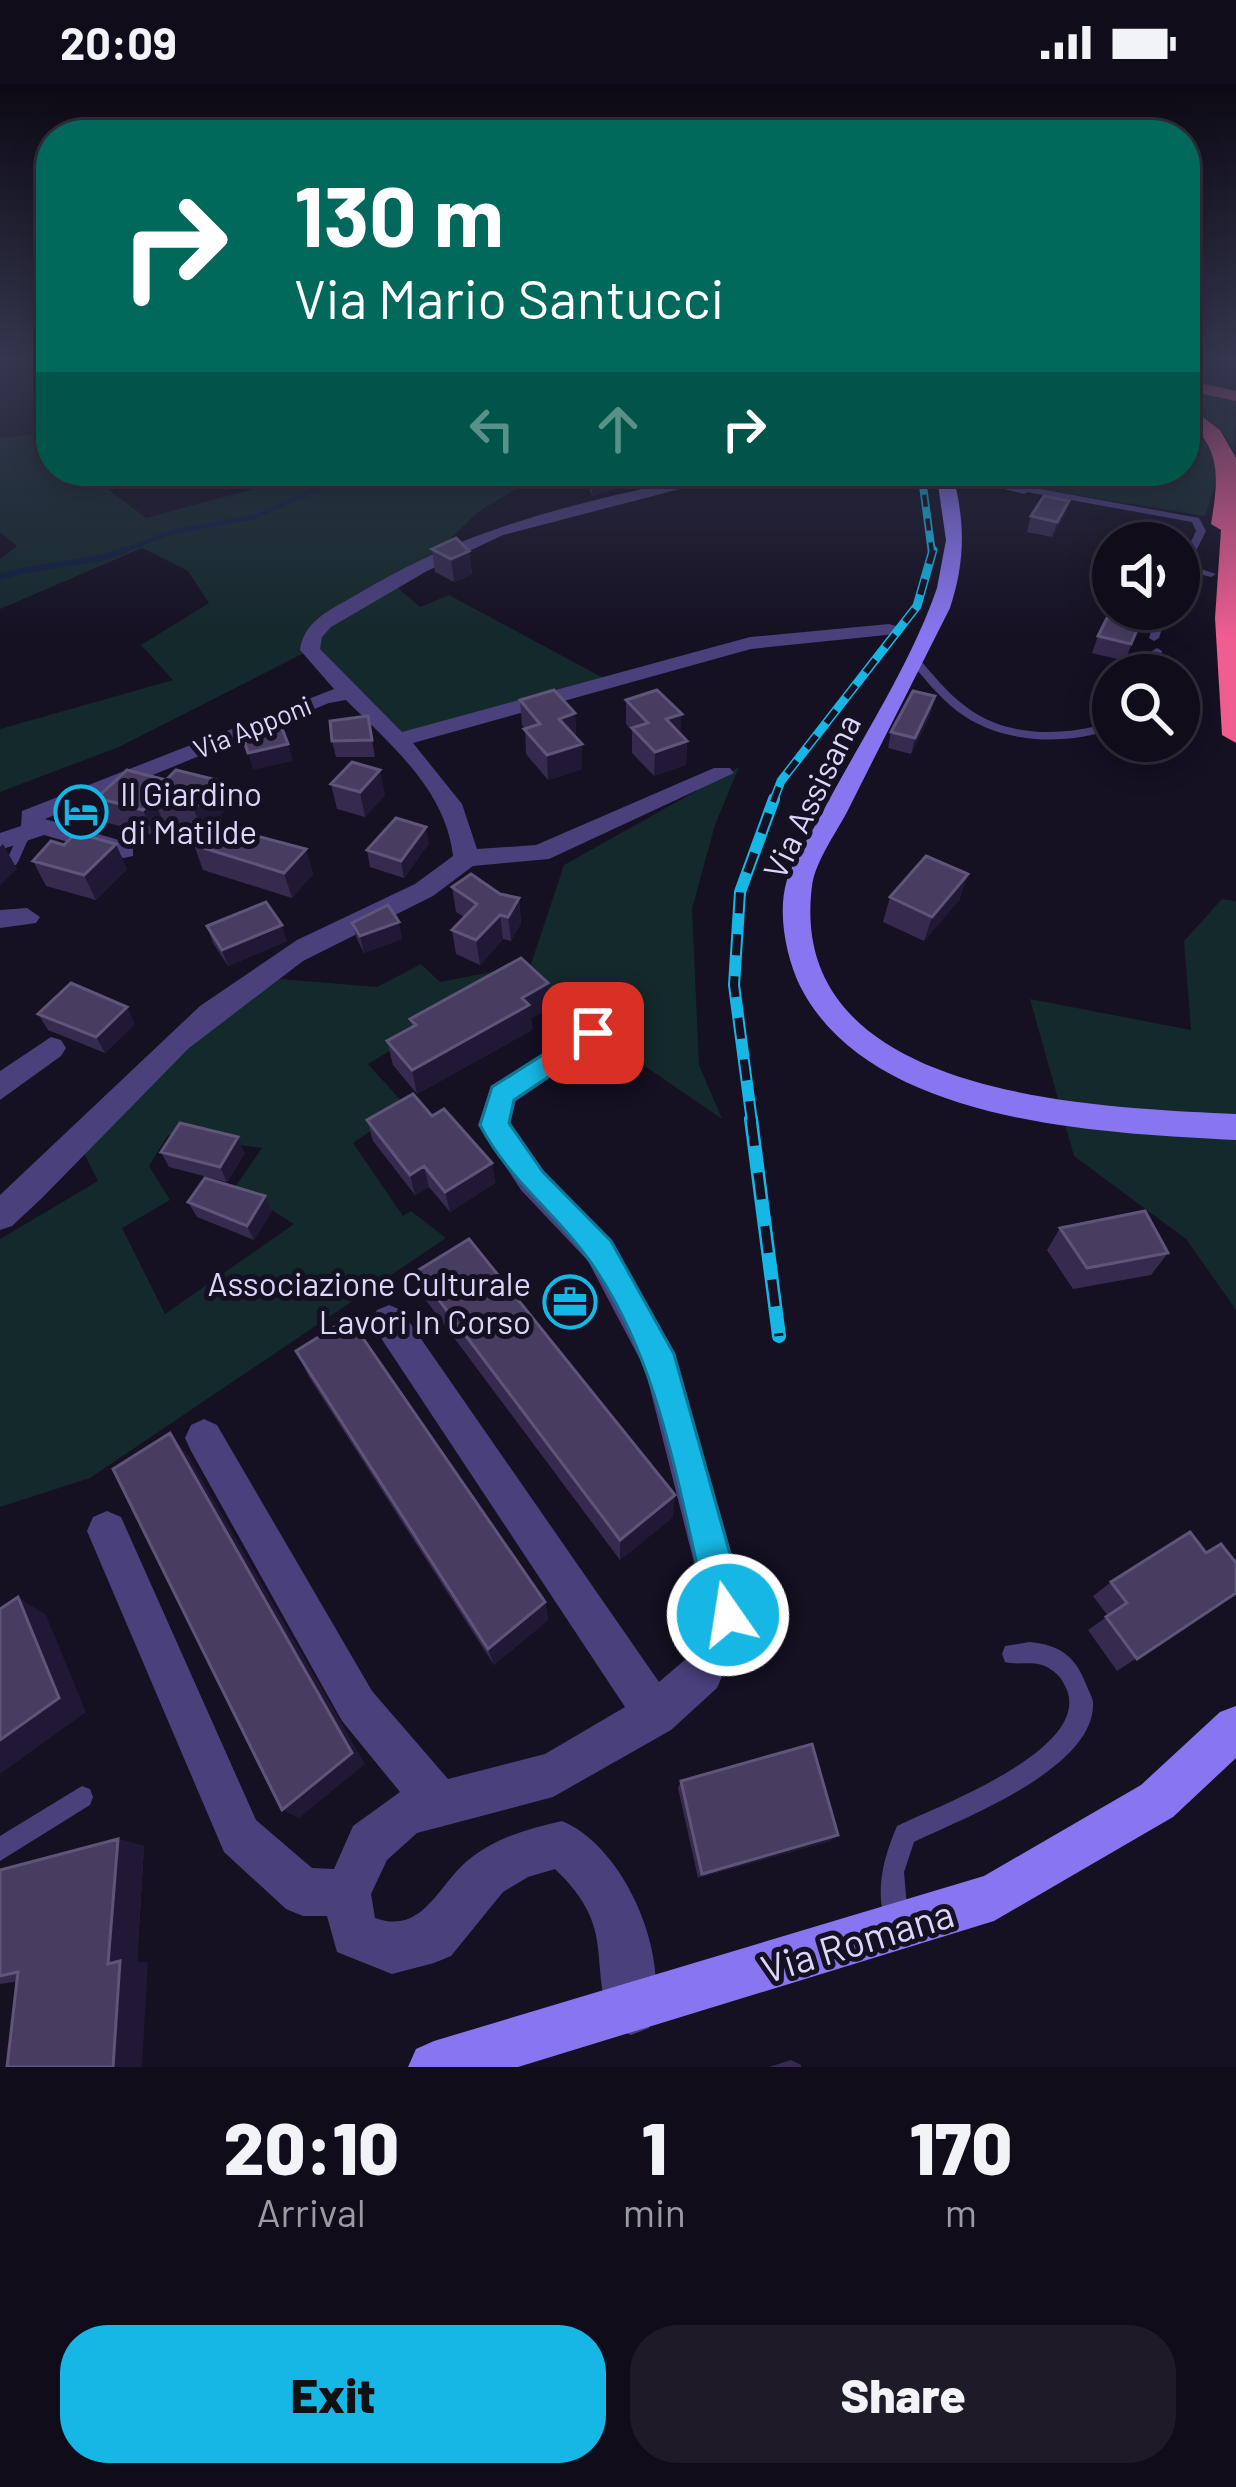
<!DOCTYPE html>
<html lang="en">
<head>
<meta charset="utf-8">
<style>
  :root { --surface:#100c1a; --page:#1e1a27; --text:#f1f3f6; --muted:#9c9ba2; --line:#302c39; --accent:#17b7e5 }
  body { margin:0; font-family:Barlow,sans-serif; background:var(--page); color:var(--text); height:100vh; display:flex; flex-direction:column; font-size:45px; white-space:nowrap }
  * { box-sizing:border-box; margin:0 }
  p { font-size:39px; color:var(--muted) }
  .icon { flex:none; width:66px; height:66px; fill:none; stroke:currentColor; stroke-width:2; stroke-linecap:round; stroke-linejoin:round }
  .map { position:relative; height:1983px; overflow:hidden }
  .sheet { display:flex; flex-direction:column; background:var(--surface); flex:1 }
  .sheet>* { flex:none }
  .banner { position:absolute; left:36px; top:36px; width:1164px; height:366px; border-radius:48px; box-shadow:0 6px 30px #0003,0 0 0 3px var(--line); background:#00695c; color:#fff; overflow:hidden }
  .tools { position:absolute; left:1092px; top:438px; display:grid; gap:24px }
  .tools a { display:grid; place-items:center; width:108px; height:108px; border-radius:50%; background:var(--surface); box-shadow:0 6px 30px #0003,0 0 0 3px var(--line); font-size:60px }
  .pin { position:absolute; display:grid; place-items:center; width:102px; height:102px; color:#fff; margin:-51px; border-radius:24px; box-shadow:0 6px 18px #0006 }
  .me { position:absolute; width:132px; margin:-66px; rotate:347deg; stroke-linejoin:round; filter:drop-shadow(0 0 9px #0008) }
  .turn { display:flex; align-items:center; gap:42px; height:252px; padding:0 60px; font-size:54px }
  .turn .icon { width:156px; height:156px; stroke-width:2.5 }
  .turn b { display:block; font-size:84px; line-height:102px }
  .lanes { display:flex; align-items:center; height:114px; padding:0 60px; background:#0003; justify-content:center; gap:60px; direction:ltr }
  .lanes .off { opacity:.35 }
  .eta { display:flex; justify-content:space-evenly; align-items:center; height:204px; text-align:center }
  .eta b { font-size:72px; font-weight:800; line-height:84px }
  .action { display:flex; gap:24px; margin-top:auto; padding:24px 60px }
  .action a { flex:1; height:138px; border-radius:48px; background:var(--accent); color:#111; font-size:48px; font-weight:800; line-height:138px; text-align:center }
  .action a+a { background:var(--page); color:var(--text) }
  .status { display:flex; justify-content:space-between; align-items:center; height:84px; padding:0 60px; background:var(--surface); direction:ltr }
  .status svg { height:33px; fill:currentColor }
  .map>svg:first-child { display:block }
</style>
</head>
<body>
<div class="status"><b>20:09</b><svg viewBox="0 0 49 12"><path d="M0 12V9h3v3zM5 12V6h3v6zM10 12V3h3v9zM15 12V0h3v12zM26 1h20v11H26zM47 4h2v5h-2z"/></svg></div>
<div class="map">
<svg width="1236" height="1983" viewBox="0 0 1236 1983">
  <rect width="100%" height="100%" fill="#151022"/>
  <path fill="#14292b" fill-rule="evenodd" d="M1185 304 1236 313 1235 366 1221 346 1185 322Z
    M1185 334 1214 357 1220 384 1205 432 1004 399 988 387H1185Z
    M51 348V387H84L146 434 268 401 266 387H545L478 428 426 478 391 498 420 523 449 511 611 598 398 656 310 566 119 663 0 708V645L173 596 141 561 209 519 188 487 142 464 0 525V475L17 462 0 448V354Z
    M739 683 715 741 692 825 699 981 722 1035 614 961 622 946 574 937 530 883 564 781Z
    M1222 815 1236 817V1226L1186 1155 1074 1072 1030 915 1191 946 1184 857Z
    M421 880 440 898 497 887 508 896 368 980 406 1022 353 1059 403 1132 411 1127 446 1154 90 1394 0 1423V1155L98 1097 84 1069 206 947 280 895 377 903ZM168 1051 262 1064 235 1103 294 1140 165 1230 122 1144 170 1116 149 1082Z"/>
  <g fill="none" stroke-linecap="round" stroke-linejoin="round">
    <path stroke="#111d41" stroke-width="4.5" d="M117 469 172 448 254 433 358 387"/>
    <path stroke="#111d41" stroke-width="6" d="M0 493C41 479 84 482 125 466"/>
    <path fill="#4a407c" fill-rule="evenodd" d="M1024 402 1199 434 1206 447 1189 481 1216 490 1211 493 1187 487 1182 495 1179 496V483L1196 447 1192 438 1021 407V403Z
      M1158 525H1168L1159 554 1154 557 1149 554Z
      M1157 564 1162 567 1157 591H1147L1152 567Z
      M910 574H918C933 590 947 609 965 622 1008 655 1064 652 1113 638V645C1064 662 1000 660 957 627 939 613 925 595 910 578Z
      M24 747 30 751 18 778 16 781H8L6 778 18 751Z
      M1030 1558C1060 1561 1075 1572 1086 1600 1088 1606 1092 1612 1093 1618 1097 1684 962 1735 914 1758L904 1788 908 1835 905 1844 896 1847 887 1844C874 1808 883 1775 897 1742 938 1722 1090 1666 1067 1606 1063 1597 1059 1590 1050 1585 1036 1575 1020 1582 1005 1578L1002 1570 1005 1562Z
      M82 1702 90 1705 93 1713 90 1721 0 1777V1752Z"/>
    <path fill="#4a407c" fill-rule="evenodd" d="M720 387H749L503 451 427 487 331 543 322 553 320 565 402 648 750 553 889 540 896 542V550L751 565 413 659 462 720 477 765 536 761 714 684H730L734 689 549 775 473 782 433 812 303 877 189 964 42 1114 12 1142 0 1146V1111L200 922 297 856 415 800 453 772C446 706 390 660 346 616L329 619 45 735 133 760V772L124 774 44 751 0 766V749L21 742 22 727 334 605 300 566C304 536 332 525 356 511 484 435 580 420 720 387Z
      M974 387H992L1033 405 1024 410 988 401Z
      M27 824 40 833 36 839 0 844V826Z
      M593 938 608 949 603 957 516 1017 510 1039 543 1086 612 1157 675 1269 749 1531 717 1604 671 1646 553 1713 417 1749 387 1776 371 1810 375 1834C425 1852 438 1798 472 1773 498 1753 531 1744 562 1737 626 1763 675 1879 649 1944L631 1951 613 1944C586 1877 619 1846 555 1785L528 1793 503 1808 451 1872 434 1879 392 1890 337 1868 327 1832H303L286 1825 224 1768 87 1447 93 1433 107 1427 121 1433 256 1736 312 1784 334 1785 353 1742 400 1708 342 1637 191 1367 185 1354 191 1341 204 1335 217 1341 372 1607 448 1695 545 1670 625 1623 377 1248 371 1237 377 1226 389 1221 401 1226 659 1598 687 1574 707 1530 645 1285 588 1177 521 1106 478 1041 491 1002Z
      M51 953 61 956 66 964 61 972 0 1016V987Z"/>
    <path fill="#8876f1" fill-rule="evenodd" d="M936 387H952C965 437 966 475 950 524 916 592 881 660 847 728 836 749 815 778 812 802 785 1014 1091 1023 1236 1030V1056C1100 1049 870 1040 800 902 786 873 777 828 787 796 794 774 810 752 821 731 860 657 910 582 937 504L946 456Z
      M1236 1622V1674L1173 1733 994 1837 518 1983H408L416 1965 434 1957 984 1792 1141 1701 1220 1628Z"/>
    <path fill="#ef5d91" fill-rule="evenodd" d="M1185 296 1236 307V317L1185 306Z
      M1185 320 1220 346 1236 374V659L1222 651 1215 534 1221 446 1211 440C1218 397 1223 364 1185 335Z"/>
    <g stroke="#17b7e5" stroke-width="8">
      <path id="rail-far3" d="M921 387 932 469"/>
    </g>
    <g stroke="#17b7e5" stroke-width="9">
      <path id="rail-far2" d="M773 718 781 697 917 522 933 466"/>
    </g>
    <g stroke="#17b7e5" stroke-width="12">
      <path id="rail-far1" d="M752 1038 734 901 740 808 774 715"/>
    </g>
    <g stroke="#17b7e5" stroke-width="14">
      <path id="rail" d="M751 1035 779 1252"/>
    </g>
    <use href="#rail-far3" stroke="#151022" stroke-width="4.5" stroke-dasharray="12" stroke-linecap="butt"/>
    <use href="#rail-far2" stroke="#151022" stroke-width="6" stroke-dasharray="16" stroke-linecap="butt"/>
    <use href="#rail-far1" stroke="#151022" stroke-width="8" stroke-dasharray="21" stroke-linecap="butt"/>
    <use href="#rail" stroke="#151022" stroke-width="9" stroke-dasharray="27" stroke-linecap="butt"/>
  </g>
  <path fill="#362b4e" d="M587 387 657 392 592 412 588 401Z
    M1069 417 1064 432 1052 453 1027 448 1031 432Z
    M432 465 469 467 472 490 454 498 435 488Z
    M1139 541 1125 577 1092 569 1098 552Z
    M935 612 931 629 911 670 888 664 891 648Z
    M520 616 575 629 576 654 582 660V685L548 696 526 670 525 644 522 641Z
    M626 616 681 650 687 657 686 681 654 692 632 669V647L626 640Z
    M368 632 375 673H336L332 657Z
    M166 696 221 697 229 722 203 750 164 740 153 751 108 739 97 714Z
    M331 700 385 711 365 733 337 725Z
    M429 759 404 794 370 783 367 766Z
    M194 761 306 765 313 790 292 814 203 786Z
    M33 777 127 785 96 816 46 802Z
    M452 803 519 814 521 839 511 857 503 855 480 881 456 870 452 846 464 833 456 828Z
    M890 813 960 815 924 857 883 838Z
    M352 839 402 855 364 869 357 855Z
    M207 842 287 857 228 882 213 859Z
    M550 924 531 934 532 946 417 1010 393 981 387 957 412 943 410 935Z
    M38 930 135 940 105 969 48 946Z
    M432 1032 492 1079 495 1099 450 1128 429 1103 415 1111 373 1057 367 1036Z
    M161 1068 245 1069 227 1098 169 1083Z
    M265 1112 272 1127 254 1156 197 1133 188 1118Z
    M1060 1144 1168 1169 1151 1191 1073 1205 1047 1166Z
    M417 1187 673 1433 620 1476 425 1215Z
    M296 1267 545 1518 548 1536 494 1581 309 1293Z
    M1206 1469 1236 1509 1117 1587 1088 1546 1108 1532 1093 1512 1111 1498Z
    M681 1697 838 1751 830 1757 698 1794 678 1704Z
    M118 1755 144 1762 137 1878H148L0 1900V1786Z
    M791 1976 801 1981V1983H769Z"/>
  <path fill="#211835" d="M625 387H658L657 392 592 412V397Z
    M1069 417 1064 432 1052 453 1057 438Z
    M469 467 472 490 454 498 451 475Z
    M935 612 931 629 911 670 915 654Z
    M575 629 576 654 559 635Z
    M682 630 680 655 666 635Z
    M687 657 686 681 654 692 655 668Z
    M288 660 293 677 253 686 248 669Z
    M582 660V685L548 696 547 671Z
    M380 686 385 711 365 733 360 708Z
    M221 697 229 722 203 750 194 725Z
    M154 715 164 740 153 751 143 726Z
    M426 743 429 759 404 794 401 777Z
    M3 760 17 785 0 801V763Z
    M116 760 127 785 96 816 84 791Z
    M306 765 313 790 292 814 284 789Z
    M968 790 960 815 924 857 932 833Z
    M519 814 521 839 511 857 508 833Z
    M500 831 503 855 480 881 476 856Z
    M399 838 402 855 364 869 360 852Z
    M282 841 287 857 228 882 222 866Z
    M548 899 550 924 531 934 532 946 417 1010 412 986 522 914Z
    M127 923 135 940 105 969 96 953Z
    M238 1053 245 1069 227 1098 220 1083Z
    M492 1079 495 1099 450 1128 445 1108Z
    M424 1082 429 1103 415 1111 410 1091Z
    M265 1112 272 1127 254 1156 247 1142Z
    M170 1349 189 1373 365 1680 299 1734 282 1726Z
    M675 1411 673 1433 620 1476V1456Z
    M18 1513 46 1531 86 1628 0 1690V1656Z
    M545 1518 548 1536 494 1581 488 1565Z
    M838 1751 830 1757 698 1794 702 1790Z
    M118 1755 144 1762 137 1878H148L142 1983H113L108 1880Z"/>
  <path fill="#483d61" stroke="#5f5579" stroke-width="3" d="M588 387H625L592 397Z
    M1044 412 1069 417 1057 438 1031 432Z
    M456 454 469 467 451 475 432 465Z
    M1107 534 1139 541 1131 560 1098 552Z
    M554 606 575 629 559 635 582 660 547 671 524 645 540 640 520 616Z
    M657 606 682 630 666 635 687 657 655 668 632 644 648 639 626 616Z
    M913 607 935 612 915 654 891 648Z
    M368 632 372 656 332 657 330 637Z
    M280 639 288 660 248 669 241 647Z
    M352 678 380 686 360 708 331 700Z
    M127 686 166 696 176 686 221 697 194 725 154 715 143 726 97 714Z
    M396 734 426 743 401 777 367 766Z
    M215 741 306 765 284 789 194 761Z
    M76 749 116 760 84 791 33 777 51 757 64 761Z
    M926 772 968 790 932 833 890 813Z
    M471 790 500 810 519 814 508 833 500 831 476 856 452 846 477 820 452 803Z
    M266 818 282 841 222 866 207 842Z
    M388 821 399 838 360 852 352 839Z
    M521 874 548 899 522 914 529 921 412 986 387 957 416 941 410 935Z
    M71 899 127 923 96 953 38 930Z
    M413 1010 432 1032 444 1025 492 1079 445 1108 424 1082 410 1091 367 1036Z
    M180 1039 238 1053 220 1083 161 1068Z
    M205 1094 265 1112 247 1142 188 1118Z
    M1145 1127 1168 1169 1087 1184 1060 1144Z
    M469 1155 675 1411 620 1456 417 1187Z
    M349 1234 545 1518 488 1565 296 1267Z
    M170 1349 352 1669 282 1726 113 1385Z
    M1190 1448 1206 1469 1221 1460 1236 1479V1509L1137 1575 1106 1533 1127 1519 1111 1498Z
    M18 1513 59 1614 0 1656V1525Z
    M812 1660 838 1751 702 1790 681 1697Z
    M118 1755 108 1880 120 1877 113 1983H7L18 1888 0 1892V1786Z"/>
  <linearGradient id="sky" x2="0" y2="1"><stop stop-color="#0c0913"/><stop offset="0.5" stop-color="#35374f"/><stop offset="1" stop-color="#35374f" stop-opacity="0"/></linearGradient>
  <rect width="1236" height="553" fill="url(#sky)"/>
  <path fill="#17b7e5" stroke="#0f7795" stroke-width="3" d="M593 939 603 942V956L514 1016 509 1039 543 1088 611 1157 674 1270 747 1531 741 1544 728 1550 714 1544 709 1531C679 1413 662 1277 589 1176 555 1128 508 1095 480 1041L492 1003Z"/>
  <defs>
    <g id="hotel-ring" transform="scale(2.7)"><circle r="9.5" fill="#151022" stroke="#17b7e5" stroke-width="1.5"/><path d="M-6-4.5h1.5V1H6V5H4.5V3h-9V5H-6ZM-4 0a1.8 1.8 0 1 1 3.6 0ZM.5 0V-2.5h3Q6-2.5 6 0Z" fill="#17b7e5"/></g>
    <g id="office-ring" transform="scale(2.7)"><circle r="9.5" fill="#151022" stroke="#17b7e5" stroke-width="1.5"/><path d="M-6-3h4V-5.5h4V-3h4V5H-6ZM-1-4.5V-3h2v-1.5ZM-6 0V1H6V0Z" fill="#17b7e5"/></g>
  </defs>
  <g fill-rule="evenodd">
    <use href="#hotel-ring" x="81" y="728"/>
    <use href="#office-ring" x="570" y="1218"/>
  </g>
  <g text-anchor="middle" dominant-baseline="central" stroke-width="10" stroke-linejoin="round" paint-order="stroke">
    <g font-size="27" fill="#ded5fb" stroke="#151022">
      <text transform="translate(252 642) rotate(-22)">Via Apponi</text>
    </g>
    <g font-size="33" fill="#ded5fb" stroke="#151022" text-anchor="start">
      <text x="120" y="709">Il Giardino<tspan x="120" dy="38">di Matilde</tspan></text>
      <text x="531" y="1199" text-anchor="end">Associazione Culturale<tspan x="531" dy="38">Lavori In Corso</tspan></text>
    </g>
    <g font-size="33" fill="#ded5fb" stroke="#151022">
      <text transform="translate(811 712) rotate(-64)">Via Assisana</text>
    </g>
    <g font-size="39" fill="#ded5fb" stroke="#151022">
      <text transform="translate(857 1856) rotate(-17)">Via Romana</text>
    </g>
  </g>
</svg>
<div class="tools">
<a><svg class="icon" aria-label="sound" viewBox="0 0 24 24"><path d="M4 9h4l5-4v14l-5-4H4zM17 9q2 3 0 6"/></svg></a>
<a><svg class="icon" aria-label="search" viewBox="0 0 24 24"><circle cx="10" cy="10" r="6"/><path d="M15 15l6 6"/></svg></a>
</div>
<div class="pin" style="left:593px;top:949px;background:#d93025"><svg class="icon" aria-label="arrive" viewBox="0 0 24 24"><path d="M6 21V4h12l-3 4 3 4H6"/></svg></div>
<svg class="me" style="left:728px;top:1531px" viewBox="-20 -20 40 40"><circle r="17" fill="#17b7e5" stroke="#fff" stroke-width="3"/><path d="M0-11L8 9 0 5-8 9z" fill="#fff"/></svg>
<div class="banner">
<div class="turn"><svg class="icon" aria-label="right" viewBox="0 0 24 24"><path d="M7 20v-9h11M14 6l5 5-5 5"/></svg><div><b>130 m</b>Via Mario Santucci</div></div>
<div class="lanes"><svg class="icon off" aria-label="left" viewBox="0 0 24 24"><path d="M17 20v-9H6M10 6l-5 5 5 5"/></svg><svg class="icon off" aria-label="ahead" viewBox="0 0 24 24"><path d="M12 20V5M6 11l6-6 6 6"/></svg><svg class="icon" aria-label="right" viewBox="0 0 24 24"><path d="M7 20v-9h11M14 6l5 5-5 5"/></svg></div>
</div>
</div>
<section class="sheet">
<div class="eta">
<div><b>20:10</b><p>Arrival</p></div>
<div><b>1</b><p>min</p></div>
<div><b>170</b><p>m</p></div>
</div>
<div class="action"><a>Exit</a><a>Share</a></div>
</section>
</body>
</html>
